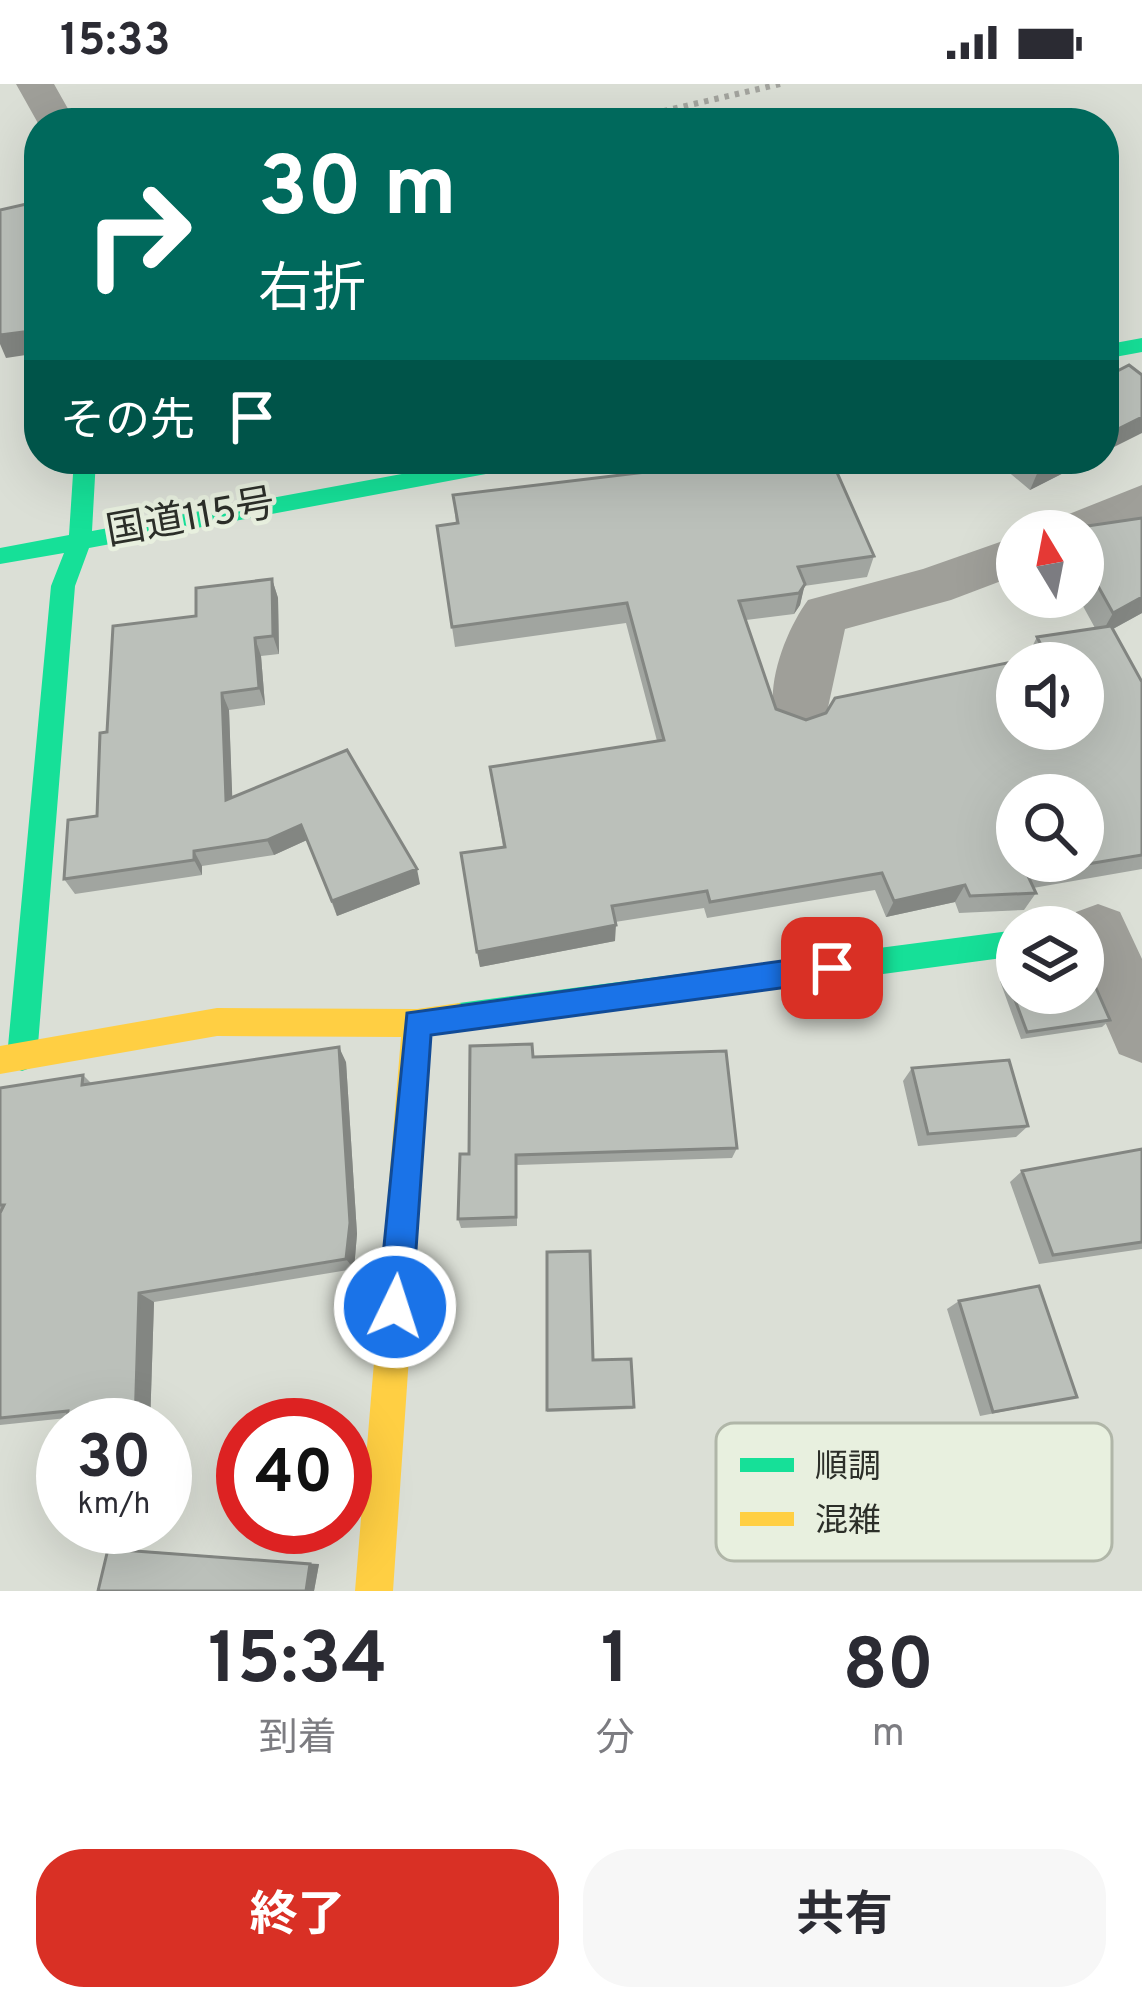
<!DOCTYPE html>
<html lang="ja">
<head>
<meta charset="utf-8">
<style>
  :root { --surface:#fff; --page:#f7f7f7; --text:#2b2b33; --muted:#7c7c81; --accent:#d93025 }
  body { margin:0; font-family:Overpass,"Noto Sans JP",sans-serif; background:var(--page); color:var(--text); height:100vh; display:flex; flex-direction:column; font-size:45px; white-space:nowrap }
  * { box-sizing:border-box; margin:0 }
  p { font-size:39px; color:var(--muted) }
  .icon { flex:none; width:66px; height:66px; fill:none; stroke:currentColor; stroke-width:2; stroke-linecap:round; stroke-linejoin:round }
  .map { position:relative; height:1507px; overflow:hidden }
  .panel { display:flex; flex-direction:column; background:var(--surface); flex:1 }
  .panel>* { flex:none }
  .top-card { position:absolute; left:24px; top:24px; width:1095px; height:366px; border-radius:48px; box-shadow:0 12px 48px #0002; background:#00695c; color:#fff; overflow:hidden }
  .needle { width:78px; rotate:350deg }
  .tools { position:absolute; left:996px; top:426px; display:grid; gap:24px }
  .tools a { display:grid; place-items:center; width:108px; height:108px; border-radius:50%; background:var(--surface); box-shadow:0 12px 48px #0002; font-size:60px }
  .speed { position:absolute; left:36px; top:1314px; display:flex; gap:24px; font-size:60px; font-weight:700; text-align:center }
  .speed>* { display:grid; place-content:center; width:156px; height:156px; border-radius:50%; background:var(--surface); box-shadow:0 12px 48px #0002; line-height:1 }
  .speed small { font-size:30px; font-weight:400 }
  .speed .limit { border:18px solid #d22; background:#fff; color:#111 }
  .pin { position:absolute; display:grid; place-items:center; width:102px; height:102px; color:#fff; margin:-51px; border-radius:24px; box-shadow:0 6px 18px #0006 }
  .me { position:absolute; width:132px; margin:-66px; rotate:4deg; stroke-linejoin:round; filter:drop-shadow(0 0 9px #0008) }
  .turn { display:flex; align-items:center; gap:42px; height:252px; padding:0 36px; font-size:54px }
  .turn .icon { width:156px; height:156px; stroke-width:2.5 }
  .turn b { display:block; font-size:84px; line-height:102px }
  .then { display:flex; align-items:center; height:114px; padding:0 36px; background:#0003; gap:24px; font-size:45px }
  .eta { display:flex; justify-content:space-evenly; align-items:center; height:204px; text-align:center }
  .eta b { font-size:72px; font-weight:700; line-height:84px }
  .action { display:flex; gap:24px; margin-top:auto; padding:24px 36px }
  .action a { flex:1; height:138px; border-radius:48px; background:var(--accent); color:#fff; font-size:48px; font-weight:700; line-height:138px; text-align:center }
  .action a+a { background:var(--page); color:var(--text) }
  .status { display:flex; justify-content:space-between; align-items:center; height:84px; padding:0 60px; background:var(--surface); direction:ltr }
  .status svg { height:33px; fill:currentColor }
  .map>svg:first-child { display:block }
</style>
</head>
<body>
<div class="status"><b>15:33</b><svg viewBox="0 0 49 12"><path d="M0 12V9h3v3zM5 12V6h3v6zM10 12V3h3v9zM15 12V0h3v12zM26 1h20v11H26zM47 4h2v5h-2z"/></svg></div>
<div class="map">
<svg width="1142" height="1507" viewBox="0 0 1142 1507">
  <rect width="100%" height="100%" fill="#dbdfd6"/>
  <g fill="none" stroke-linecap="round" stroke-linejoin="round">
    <path stroke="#a3a49e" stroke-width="6" stroke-dasharray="4.5 6" stroke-linecap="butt" d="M612 39 780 0"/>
    <path fill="#9f9f99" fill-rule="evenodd" d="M16 0H54L76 39 39 41Z
      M1142 401V439L1083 464V447H1052L1059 434Z
      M1017 452V491L951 516 845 545 827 628 819 644 799 651 779 644C761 608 786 546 808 516L923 485Z
      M1098 820 1120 828 1142 875V979L1119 970 1083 887V843H1069L1076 828Z"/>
    <path fill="#16e098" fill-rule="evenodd" d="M1142 254V268L1104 275V261Z
      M74 375H96L92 447 483 375H535L524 383 89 464 75 502 37 973 33 983 22 987 11 983 7 973 51 502 64 469 0 480V464L69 451Z
      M1017 846V872L459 947 449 943 444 933 449 923 459 919Z"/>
    <path fill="#ffcf43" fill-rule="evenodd" d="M459 919 469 923 474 933 469 943 431 951 393 1507H355L401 953 217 952 0 990V962L217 924 417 925Z"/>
  </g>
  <path fill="#a1a5a0" d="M993 375H1091L1030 406Z
    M453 411 874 472 867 493 804 502 800 521 794 530 746 536 776 625 806 636 1028 575 1027 573 1037 553 1095 544 1078 513H1083V447H1066L1067 445 1142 434V529L1113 545 1142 598V785L1033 804 1036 809 1024 826 959 829 955 818 886 833 875 806 707 834 704 824 615 838V857L480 883 461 769 503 763 490 683 657 657 626 539 455 563 437 442 456 440Z
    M272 495 278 514 279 570 261 572 265 621 229 626 232 713 420 800 337 832 307 756 274 771 202 782V791L75 810 64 795 97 732 107 648 196 532Z
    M1005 889 1110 936 1102 943 1021 955 1000 897Z
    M533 972 737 1064 732 1074 517 1081V1142L461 1144 458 1135 469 1070Z
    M346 978 357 1150 354 1185 154 1218 150 1341H67V1334L0 1341V1004L83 991 91 999Z
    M912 984 1028 1042 1016 1053 918 1062 903 997Z
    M1142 1065V1165L1039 1180 1010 1098 1022 1087Z
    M547 1168 593 1276 634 1323 633 1325 547 1328Z
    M959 1217 1077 1313 980 1332 947 1225Z
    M108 1465H123L319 1480 314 1507H98Z"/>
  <path fill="#838682" d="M39 246V269L6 274 0 260V251Z
    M1142 333V349L1104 368V352Z
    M1059 375H1091L1030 406 1039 385Z
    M272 495 278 514 279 570 273 552Z
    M805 500 800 521 794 530 799 509Z
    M1142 513V529L1100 552 1113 529Z
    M255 554 261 572 265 621 259 604Z
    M222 609 229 626 233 732 226 716Z
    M301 741 307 756 274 771 267 756Z
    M194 767 202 782V791L194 776Z
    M417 785 420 800 337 832 332 817Z
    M965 801 955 818 886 833 894 817Z
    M616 841 615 857 480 883 477 868Z
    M339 963 346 978 357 1150 354 1185 346 1175Z
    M139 1209 154 1218 150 1341H135Z
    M310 1480H319L314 1507H306Z"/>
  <path fill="#bbc0ba" stroke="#838682" stroke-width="3" fill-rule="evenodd" d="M39 108V246L0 251V126L31 119 35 109Z
    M1129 281 1142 291V333L1104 352V294Z
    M755 375H831L874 472 798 483 805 500 799 509 739 517 776 625 806 636 826 629 835 614 1046 571 1037 553 1111 542 1142 598V771L1027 790 1036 809 970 812 965 801 894 817 882 789 710 818 707 807 612 822 616 841 477 868 461 769 505 763 490 683 664 656 627 519 452 543 437 442 458 439 453 411ZM1017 579H1083V645H1017ZM1017 711H1083V777H1017Z
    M1028 375H1059L1039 385Z
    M1142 434V513L1113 529 1083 475V447H1068L1067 445Z
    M272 495 273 552 255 554 259 604 222 609 226 716 347 666 417 785 332 817 301 741 267 756 194 767V776L64 795 68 736 97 732 100 649 107 648 113 542 196 532V504Z
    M1028 839H1040L1042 843H1027Z
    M1088 886 1110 936 1027 948 1005 889 1017 887V909H1083V887Z
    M532 960 533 973 726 967 737 1064 516 1071V1133L458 1135 460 1070H469L470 962Z
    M339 963 350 1139 346 1175 139 1209 135 1341H67L68 1327 0 1334V1129L4 1121H0V1004L83 991 82 1001Z
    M1009 976 1028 1042 928 1050 912 984Z
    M1142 1065V1158L1053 1171 1022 1087Z
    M590 1167 593 1276 631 1275 634 1323 547 1326V1168Z
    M1039 1202 1077 1313 993 1328 959 1217Z
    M108 1465 310 1480 306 1507H98Z"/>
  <path fill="#1a73e8" stroke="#114b97" stroke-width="3" d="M832 870 843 874 847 884 843 893 832 897 431 951 412 1223 407 1235 395 1240 383 1235 378 1223 407 929Z"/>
  <g text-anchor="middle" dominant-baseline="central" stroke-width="9" stroke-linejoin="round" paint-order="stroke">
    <g font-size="39" fill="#2c2f29" stroke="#e8f0df">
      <text transform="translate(191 436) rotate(-10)">国道115号</text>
    </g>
  </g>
  <rect x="716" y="1339" width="396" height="138" rx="18" fill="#e8f0df" stroke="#b0b6a8" stroke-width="3"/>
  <rect x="740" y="1374" width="54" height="14" fill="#16e098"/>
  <rect x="740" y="1428" width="54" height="14" fill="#ffcf43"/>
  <g font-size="33" fill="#2c2f29">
    <text x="815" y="1393">順調</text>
    <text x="815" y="1447">混雑</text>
  </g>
</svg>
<div class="tools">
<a><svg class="needle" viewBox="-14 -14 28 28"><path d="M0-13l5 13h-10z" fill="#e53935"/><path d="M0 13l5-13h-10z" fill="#7c7c81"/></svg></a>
<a><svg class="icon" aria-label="sound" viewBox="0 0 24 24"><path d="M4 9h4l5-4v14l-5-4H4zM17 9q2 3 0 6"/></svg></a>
<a><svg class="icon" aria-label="search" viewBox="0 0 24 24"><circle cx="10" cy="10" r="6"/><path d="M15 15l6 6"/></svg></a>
<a><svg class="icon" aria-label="layers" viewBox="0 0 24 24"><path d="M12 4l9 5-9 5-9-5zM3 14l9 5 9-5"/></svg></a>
</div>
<div class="speed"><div>30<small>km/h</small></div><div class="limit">40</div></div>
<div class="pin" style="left:832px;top:884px;background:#d93025"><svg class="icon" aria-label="arrive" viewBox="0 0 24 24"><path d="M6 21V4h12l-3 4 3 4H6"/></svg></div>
<svg class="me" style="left:395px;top:1223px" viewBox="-20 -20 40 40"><circle r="17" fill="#1a73e8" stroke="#fff" stroke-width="3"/><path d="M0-11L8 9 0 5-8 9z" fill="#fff"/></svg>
<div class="top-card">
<div class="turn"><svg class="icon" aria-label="right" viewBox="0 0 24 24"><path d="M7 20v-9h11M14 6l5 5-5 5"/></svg><div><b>30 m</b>右折</div></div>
<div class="then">その先<svg class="icon" aria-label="arrive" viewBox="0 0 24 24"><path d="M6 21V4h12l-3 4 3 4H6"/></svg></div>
</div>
</div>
<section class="panel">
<div class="eta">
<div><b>15:34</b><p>到着</p></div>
<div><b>1</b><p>分</p></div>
<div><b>80</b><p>m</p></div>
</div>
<div class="action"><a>終了</a><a>共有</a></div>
</section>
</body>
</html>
